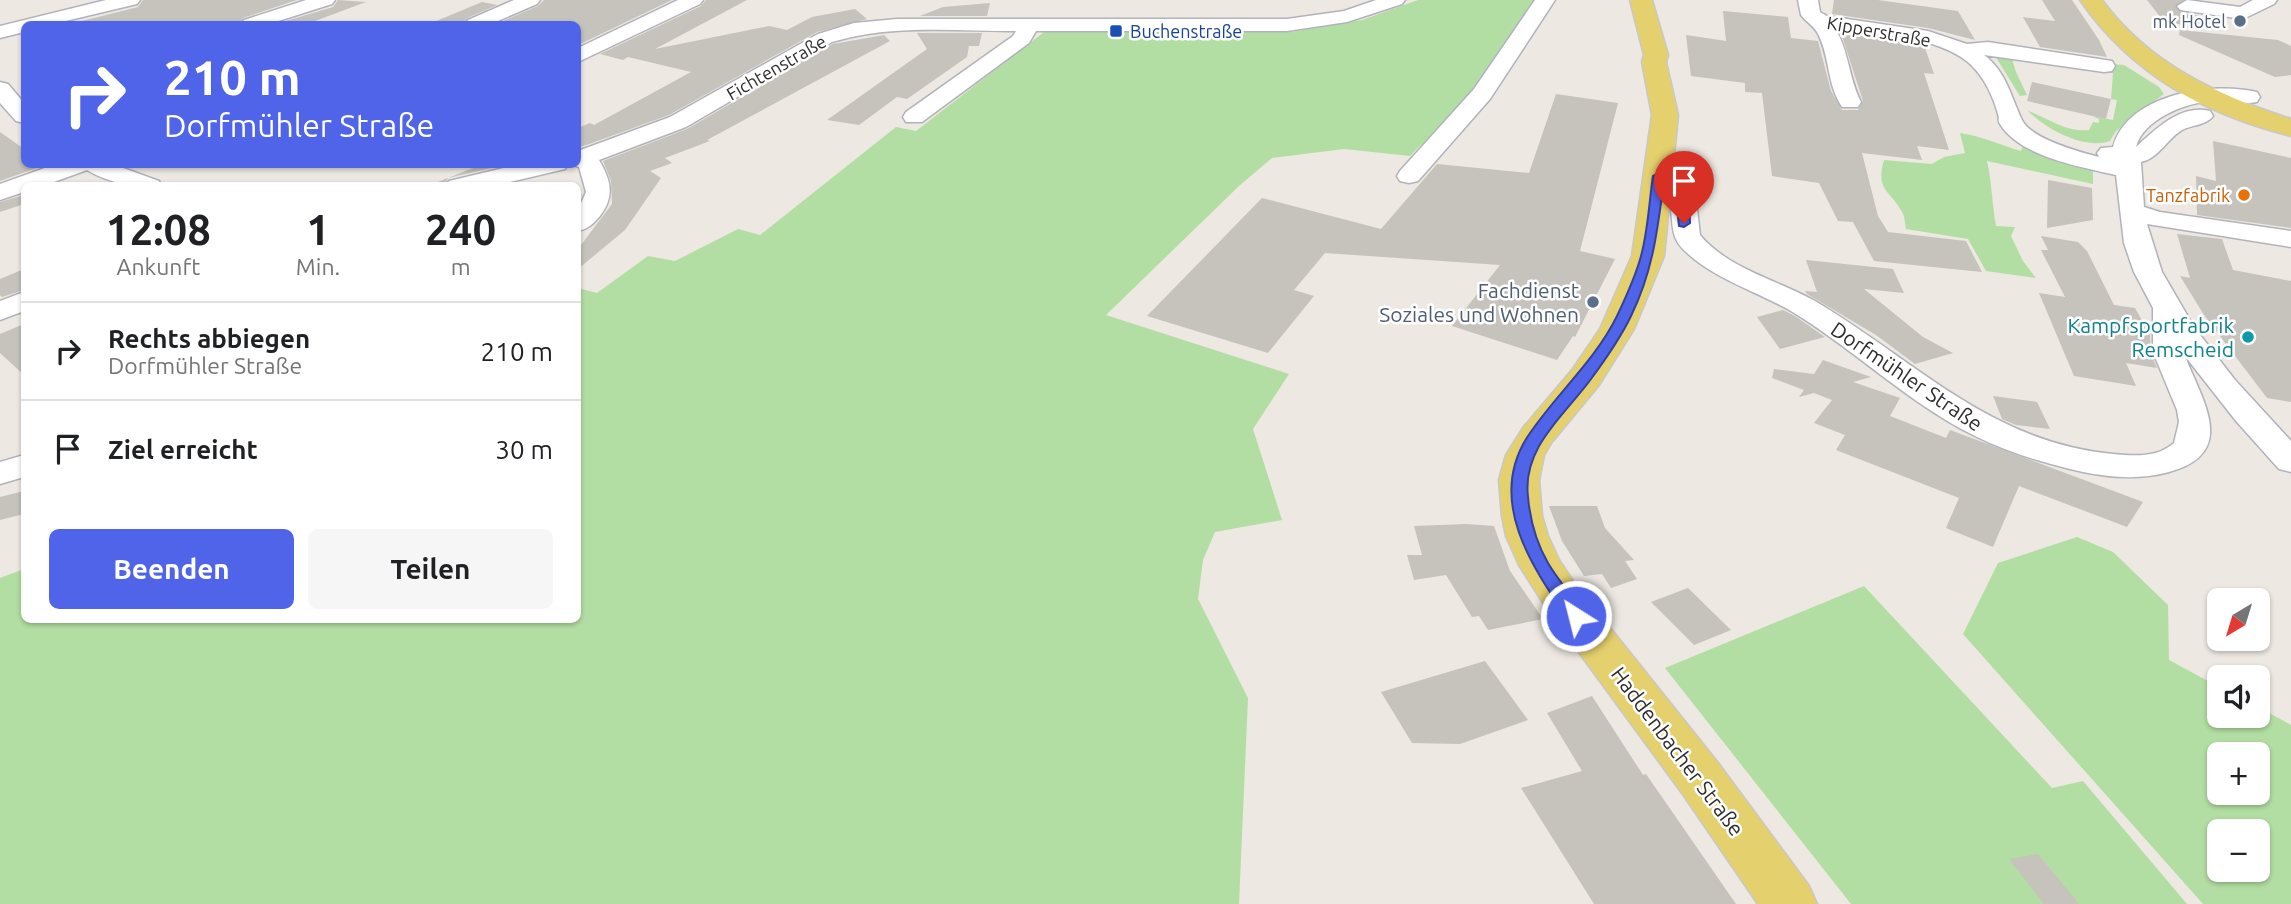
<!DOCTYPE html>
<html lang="de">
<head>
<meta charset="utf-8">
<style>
  :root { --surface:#fff; --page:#f6f6f6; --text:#202124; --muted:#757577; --line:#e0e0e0; --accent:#5064ea }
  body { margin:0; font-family:Ubuntu,sans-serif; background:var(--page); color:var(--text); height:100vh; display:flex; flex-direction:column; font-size:26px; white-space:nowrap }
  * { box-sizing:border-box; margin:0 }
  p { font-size:23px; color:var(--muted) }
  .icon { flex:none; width:38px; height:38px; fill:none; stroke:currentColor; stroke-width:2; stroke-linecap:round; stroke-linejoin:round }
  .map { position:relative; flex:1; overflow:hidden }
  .panel { position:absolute; left:21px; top:182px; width:560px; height:441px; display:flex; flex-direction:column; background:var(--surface); border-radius:10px; box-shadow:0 2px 5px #0004 }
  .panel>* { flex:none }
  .top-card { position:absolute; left:21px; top:21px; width:560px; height:147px; border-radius:10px; box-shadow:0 2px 5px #0004; background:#5064ea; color:#fff; overflow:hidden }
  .needle { width:46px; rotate:218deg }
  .fabs { position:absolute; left:2207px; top:588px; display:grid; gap:14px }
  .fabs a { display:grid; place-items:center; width:63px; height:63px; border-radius:10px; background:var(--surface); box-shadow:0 2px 5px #0004; font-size:35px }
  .pin { position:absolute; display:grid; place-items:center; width:60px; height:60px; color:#fff; margin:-72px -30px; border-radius:50% 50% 50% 0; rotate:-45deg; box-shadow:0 0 7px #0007 }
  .pin .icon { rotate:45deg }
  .me { position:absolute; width:77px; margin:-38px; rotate:324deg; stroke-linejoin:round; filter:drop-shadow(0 0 5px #0008) }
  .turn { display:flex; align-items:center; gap:24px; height:147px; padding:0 28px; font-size:32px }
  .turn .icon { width:91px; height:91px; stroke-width:2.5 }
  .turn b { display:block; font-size:49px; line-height:60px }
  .eta { display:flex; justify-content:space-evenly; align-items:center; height:119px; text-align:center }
  .eta b { font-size:42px; font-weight:600; line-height:49px }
  .primary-button { display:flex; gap:14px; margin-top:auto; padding:14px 28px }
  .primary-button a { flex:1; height:80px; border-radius:10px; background:var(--accent); color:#fff; font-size:28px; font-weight:600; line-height:80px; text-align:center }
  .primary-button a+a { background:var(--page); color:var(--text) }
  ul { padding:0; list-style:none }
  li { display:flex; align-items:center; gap:21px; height:98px; padding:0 28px; border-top:2px solid var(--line) }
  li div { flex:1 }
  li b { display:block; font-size:26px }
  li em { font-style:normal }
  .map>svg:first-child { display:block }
</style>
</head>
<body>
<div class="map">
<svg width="2291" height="904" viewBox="0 0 2291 904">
  <rect width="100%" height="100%" fill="#ede8e1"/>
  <path fill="#b3dea3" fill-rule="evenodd" d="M1418 0H1534C1510 58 1454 113 1410 156L1344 149 1272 158 1239 186 1106 315 1289 374 1253 429 1282 520 1215 532 1203 560 1198 599 1248 698 1239 904H0V578L24 569V620H578V288L597 293 648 256 675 261 738 229 760 235 896 127 916 131 1044 32H1291L1362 20Z
    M1995 56 2124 65 2159 87 2164 94 2116 131 2110 141C2084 150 2046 129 2028 111 2049 118 2064 132 2089 130L2093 122 2099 123V119L2092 116 2113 120 2117 100 2111 99 2113 73 2012 59 2016 72 2027 95 2020 96Z
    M1960 133C1982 136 2000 145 2021 151L2024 143 2093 167V184L1987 161C1992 183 1992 204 1996 226L2015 227 2011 236 2023 261 2036 278 1986 271 1968 239 1906 229C1905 224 1905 216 1902 212 1891 191 1875 191 1884 160L1932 164 1944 157 1965 153Z
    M2077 537 2113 552 2168 605 2169 660 2219 687V716H2258V707L2291 725V904H2203L1963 634 1998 563ZM2219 754H2258V793H2219ZM2219 831H2258V870H2219Z
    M1864 586 2052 788 2083 781 2187 904H1851L1665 668Z"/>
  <path fill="#c6c2bc" d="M143 0H297L243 18 239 24H70L138 7Z
    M338 0 366 2 307 24H276L333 7Z
    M544 0H672L578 45V24L543 21 542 24H496L538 6Z
    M706 0H747L655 49 769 26 787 30 812 17 855 9 867 19 817 32 669 115 578 148V128L590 123 594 125 691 72 628 57 623 60 600 54 701 6Z
    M1834 0H1878L1958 11 1975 40 1928 28 1832 14Z
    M2042 0H2072L2099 40 2107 57 2040 47 2023 17 2055 21Z
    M2147 0H2182L2174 5 2180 13 2223 19 2211 27 2165 23Z
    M482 2 497 5 467 18 463 24H429Z
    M990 3 987 16H920L943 7Z
    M1723 11 1788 17 1791 38 1818 41 1831 91 1842 110H1858L1863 101 1841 33 1924 45 1934 74 1924 73 1949 150 1917 146 1922 160 1862 153 1878 216 1888 232 1966 241 1982 272 1874 261 1853 222 1838 221 1819 183 1772 176 1762 93 1745 92V83L1691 76 1686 35 1726 41Z
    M2180 30 2278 40 2291 46V75L2275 77 2179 35Z
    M917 33H982L979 46H969L967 57 907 99 897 97 859 125 827 120 927 49Z
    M884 35 890 41 707 140 710 141 665 158 672 163 650 171 661 178 625 230 578 269V249L612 204 611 181 603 161 687 129 833 44Z
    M2032 82 2111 99 2106 119 2027 101Z
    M1556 94 1618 103 1580 251 1615 259 1575 337 1573 336 1557 360 1452 326 1500 265 1325 253 1294 290 1314 296 1268 353 1147 316 1262 198 1381 229 1437 164 1529 173Z
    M0 132 24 149V164L45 165 0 181Z
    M2213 141 2291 158V228L2197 215 2196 176 2216 181Z
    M483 164H496V167L448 178 444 186H433V184Z
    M2048 180 2092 188 2093 220 2047 228Z
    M24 195V204L0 212V202Z
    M2177 234 2222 239 2233 270 2291 281V402L2267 398 2204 315 2180 276 2190 278Z
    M2041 236 2078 242 2087 251 2114 305 2135 308 2150 335 2151 353 2157 368 2126 363 2136 386 2074 376 2039 293 2065 297 2041 250H2048Z
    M1806 260 1893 269 1904 293 1864 289 1923 337 1953 353 1915 364 1876 335 1807 294 1805 291 1817 292Z
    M24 269V290L2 297 0 295V279Z
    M1783 310 1795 316 1825 337 1780 349 1757 317Z
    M24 324V375L0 353V334Z
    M1823 360 1871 377 1853 382 1900 398 1890 416 1946 438 1950 430 2143 502 2127 527 2019 486 1993 547 1946 528 1959 498 1836 450 1845 435 1814 423 1832 400 1814 393 1799 397 1804 390 1772 378 1774 369 1814 374Z
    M1993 396 2037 402 2050 429 2016 425 2002 419Z
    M24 491V514L0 520V497Z
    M1549 506H1597L1605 528 1634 560 1625 561 1637 579 1611 588 1602 574 1584 576 1562 541Z
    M1466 524 1494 526 1510 571 1543 619 1488 630 1479 616 1472 617 1446 575 1414 580 1407 555H1422L1414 526Z
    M1688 588 1731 630 1694 645 1651 602Z
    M1485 661 1528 720 1460 744 1412 743 1381 692Z
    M1592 696 1643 775 1646 774 1736 904H1594L1521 788 1582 771 1547 713Z
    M2038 854 2079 904H2044L2009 859Z"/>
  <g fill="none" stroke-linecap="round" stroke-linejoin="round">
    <path stroke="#c7c3bd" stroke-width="22" stroke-dasharray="22 10" stroke-linecap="butt" d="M2161 0 2187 6"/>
    <g stroke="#b1b2bc" stroke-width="3">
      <path id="minor" d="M106 0H140L137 4 53 24H24V32L0 38V26Z
        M306 0H335L332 4 269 24H241L244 20Z
        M514 0H540L537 4 491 24H465L468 20Z
        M678 0H703L700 4 578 62V48Z
        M1376 0H1405L1402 4 1347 22 1287 31H1036L1029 43 922 122H906L903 117 906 112 1013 36 1016 31C955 31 890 24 832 42L686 127 599 160C611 180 615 196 600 216 593 224 588 229 578 231V210L586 192 579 167 571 164H578V151L670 117 818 34 854 23 897 19H1287L1344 11Z
        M1535 0H1555L1490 99 1418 181 1409 183 1400 181 1397 176 1400 171 1474 89Z
        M1798 0H1818L1820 12 1827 16 1928 31 1967 44 1988 42 2112 61 2115 66 2112 71 2104 72 1984 55C2006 71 2011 97 2022 120 2031 139 2080 152 2099 157L2097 153 2101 148 2113 147C2127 94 2212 81 2257 92L2260 97 2257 102C2242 105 2228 100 2213 101 2187 102 2143 119 2136 147 2156 129 2180 104 2210 111L2213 116C2207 125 2192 125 2182 130 2166 140 2159 158 2141 162L2144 207 2160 212 2291 231V247L2147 224 2162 272 2194 327 2235 380 2291 441V472L2279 469 2236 421 2185 356C2201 399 2240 453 2169 472 2137 481 2102 477 2070 469 2037 461 2005 451 1975 436 1910 404 1857 352 1796 314 1760 292 1717 281 1686 252 1669 237 1674 223 1670 204 1668 194 1653 184 1647 176L1650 171 1659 169 1668 171 1692 195 1696 200 1700 235C1728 269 1778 280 1815 301 1916 361 1989 442 2113 454 2134 456 2157 458 2174 443L2179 422 2177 410 2153 352V308L2134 272 2124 243 2116 175C2081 167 2020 157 2000 124 1997 118 2000 120 1998 114 1992 92 1980 69 1961 57 1925 34 1876 36 1836 30 1849 52 1849 79 1861 102L1858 107H1842C1827 85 1830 59 1819 36 1815 26 1807 23 1801 15Z
        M2187 0 2240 7 2253 0H2277L2274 4 2243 19 2180 10 2177 6Z
        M0 82 8 84 24 103V123L16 121 0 103Z
        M56 164H112L159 181 162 186C134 186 112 185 87 170L43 186H24V192L0 200V184Z
        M521 164H568L565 169 493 186H446L449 181Z
        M24 292V311L0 320V301Z
        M24 455V477L0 484V462Z"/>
    </g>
    <g stroke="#c8c8c8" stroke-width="3">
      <path id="major" d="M1630 0H1652L1668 55 1666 62 1678 115 1664 256 1634 329 1599 385 1551 443 1544 455 1539 480 1542 516 1548 536 1559 560 1575 584 1718 763 1809 886 1817 904H1758L1682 793 1545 606 1519 565 1506 536 1502 516 1499 480 1506 455 1523 428 1572 370 1600 329 1632 256 1652 115 1642 62 1644 55Z
        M2080 0H2102C2149 64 2217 95 2291 119V136C2204 114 2131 74 2080 0Z"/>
    </g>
    <use href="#minor" fill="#fff" fill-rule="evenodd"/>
    <use href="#major" fill="#e5d06e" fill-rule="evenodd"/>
  </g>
  <path fill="#5064ea" stroke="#344198" stroke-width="2" d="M1658 173 1689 200 1690 223 1684 227 1679 226 1676 201 1663 188C1657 234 1652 273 1631 316 1621 337 1605 360 1591 379 1565 415 1522 447 1528 497 1530 519 1537 544 1548 563 1559 582 1574 597 1585 616L1582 620H1569C1532 567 1486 500 1528 436 1556 394 1595 361 1617 316 1626 297 1636 275 1641 256 1648 231 1649 202 1653 176Z"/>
  <g fill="#5c6f8a" stroke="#fff" stroke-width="2.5">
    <circle cx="2240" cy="21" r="7"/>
    <circle cx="1593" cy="302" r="7"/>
  </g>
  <rect fill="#1a4fb4" stroke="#fff" stroke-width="2.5" x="1109" y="24" width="14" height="14" rx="3.5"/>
  <circle fill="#e8710a" stroke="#fff" stroke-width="2.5" cx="2244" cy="195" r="7"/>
  <circle fill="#0f9aa8" stroke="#fff" stroke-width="2.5" cx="2248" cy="337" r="7"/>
  <g text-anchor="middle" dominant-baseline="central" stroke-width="5" stroke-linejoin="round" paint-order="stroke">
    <g font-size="18" fill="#4e5e75" stroke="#fff" text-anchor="end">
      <text x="2226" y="21">mk Hotel</text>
    </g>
    <g font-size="18" fill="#164399" stroke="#fff" text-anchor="start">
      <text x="1130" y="31">Buchenstraße</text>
    </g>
    <g font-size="18" fill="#2d2d2d" stroke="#fff">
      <text transform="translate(1879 31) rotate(10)">Kipperstraße</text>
      <text transform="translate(776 67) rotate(-30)">Fichtenstraße</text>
    </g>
    <g font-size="18" fill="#c56008" stroke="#fff" text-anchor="end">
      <text x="2230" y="195">Tanzfabrik</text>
    </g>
    <g font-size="21" fill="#4e5e75" stroke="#fff" text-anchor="end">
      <text x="1579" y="290">Fachdienst<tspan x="1579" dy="24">Soziales und Wohnen</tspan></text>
    </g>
    <g font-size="21" fill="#0d838f" stroke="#fff" text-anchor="end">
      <text x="2234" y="325">Kampfsportfabrik<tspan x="2234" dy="24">Remscheid</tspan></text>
    </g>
    <g font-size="21" fill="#2d2d2d" stroke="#fff">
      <text transform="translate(1907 376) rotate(34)">Dorfmühler Straße</text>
      <text transform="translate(1678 751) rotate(53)">Haddenbacher Straße</text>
    </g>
  </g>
</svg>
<div class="fabs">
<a><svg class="needle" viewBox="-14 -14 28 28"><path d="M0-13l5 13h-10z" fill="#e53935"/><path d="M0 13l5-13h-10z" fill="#757577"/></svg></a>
<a><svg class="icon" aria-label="sound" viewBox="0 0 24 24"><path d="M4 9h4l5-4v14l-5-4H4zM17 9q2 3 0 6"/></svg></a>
<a>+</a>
<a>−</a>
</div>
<div class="pin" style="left:1684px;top:223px;background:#d93025"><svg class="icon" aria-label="arrive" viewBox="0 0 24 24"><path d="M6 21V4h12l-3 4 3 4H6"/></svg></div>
<svg class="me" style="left:1576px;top:616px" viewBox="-20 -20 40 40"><circle r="17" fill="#5064ea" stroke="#fff" stroke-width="3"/><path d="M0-11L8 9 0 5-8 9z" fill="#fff"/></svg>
<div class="top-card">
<div class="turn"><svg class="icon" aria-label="right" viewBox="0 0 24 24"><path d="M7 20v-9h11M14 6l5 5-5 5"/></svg><div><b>210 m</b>Dorfmühler Straße</div></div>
</div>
<section class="panel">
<div class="eta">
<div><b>12:08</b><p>Ankunft</p></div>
<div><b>1</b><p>Min.</p></div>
<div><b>240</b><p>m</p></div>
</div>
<ul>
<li><svg class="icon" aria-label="right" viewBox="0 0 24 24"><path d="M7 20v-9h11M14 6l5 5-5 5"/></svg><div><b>Rechts abbiegen</b><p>Dorfmühler Straße</p></div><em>210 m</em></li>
<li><svg class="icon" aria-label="arrive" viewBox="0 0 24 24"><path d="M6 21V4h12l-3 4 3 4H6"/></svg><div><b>Ziel erreicht</b></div><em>30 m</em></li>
</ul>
<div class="primary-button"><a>Beenden</a><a>Teilen</a></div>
</section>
</div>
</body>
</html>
